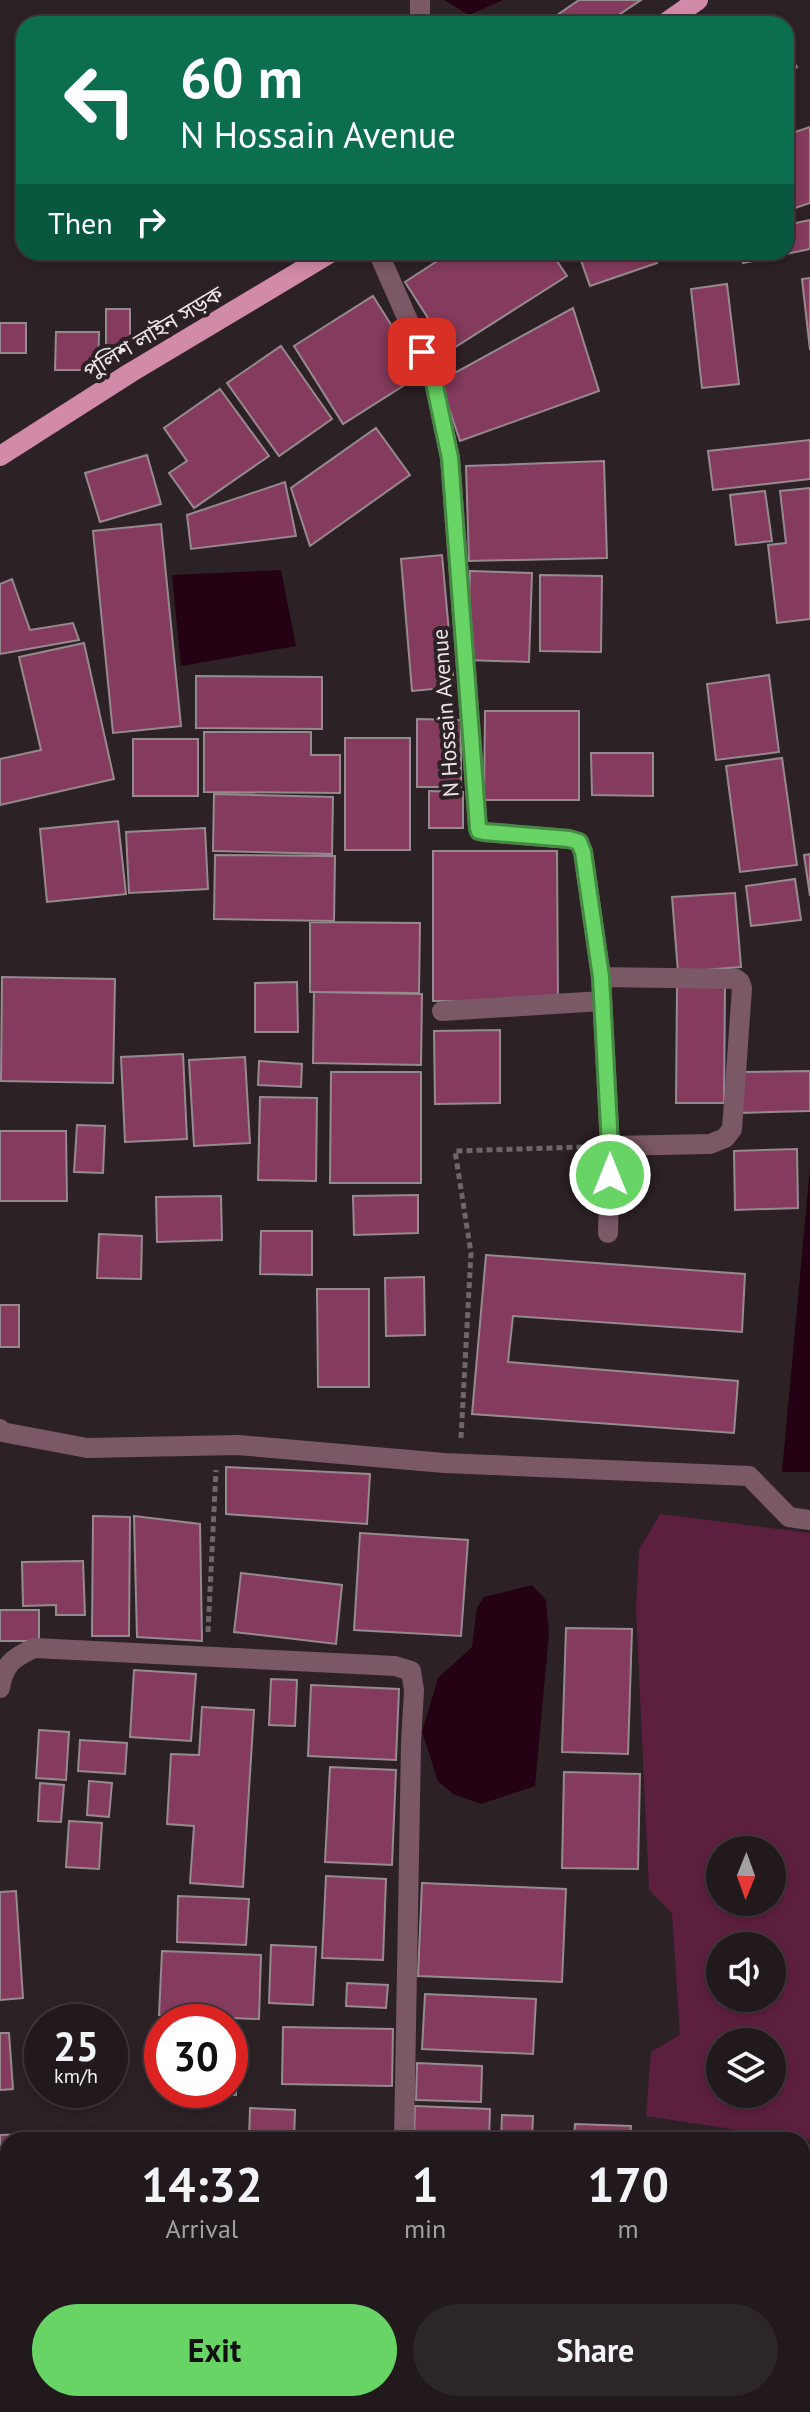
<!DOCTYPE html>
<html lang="en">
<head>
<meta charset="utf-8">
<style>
  :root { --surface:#21191c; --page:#2d2629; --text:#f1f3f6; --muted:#a2a0a3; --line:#3e383b; --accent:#68d465 }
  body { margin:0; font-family:"PT Sans","Noto Sans Bengali",sans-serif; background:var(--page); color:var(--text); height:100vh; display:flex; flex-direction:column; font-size:30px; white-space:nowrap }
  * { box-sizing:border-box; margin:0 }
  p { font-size:26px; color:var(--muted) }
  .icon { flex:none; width:44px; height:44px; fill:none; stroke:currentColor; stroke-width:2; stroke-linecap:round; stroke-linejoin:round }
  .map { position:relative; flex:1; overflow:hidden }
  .drawer { position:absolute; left:0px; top:2132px; width:810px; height:280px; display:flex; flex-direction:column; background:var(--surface); border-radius:24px 24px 0 0; box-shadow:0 4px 12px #0003,0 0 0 2px var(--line) }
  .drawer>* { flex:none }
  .top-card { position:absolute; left:16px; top:16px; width:778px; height:244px; border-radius:24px; box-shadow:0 4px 12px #0003,0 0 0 2px var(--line); background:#0b6e4f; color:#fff; overflow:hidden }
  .needle { width:52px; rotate:181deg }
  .tools { position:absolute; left:706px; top:1836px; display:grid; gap:16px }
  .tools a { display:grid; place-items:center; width:80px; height:80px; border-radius:50%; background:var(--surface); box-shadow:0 4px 12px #0003,0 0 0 2px var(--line); font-size:40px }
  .speed { position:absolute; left:24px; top:2004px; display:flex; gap:16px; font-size:40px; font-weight:700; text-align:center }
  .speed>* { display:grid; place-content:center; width:104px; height:104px; border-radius:50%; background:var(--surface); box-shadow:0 4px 12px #0003,0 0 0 2px var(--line); line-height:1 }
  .speed small { font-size:20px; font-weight:400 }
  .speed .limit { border:12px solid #d22; background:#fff; color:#111 }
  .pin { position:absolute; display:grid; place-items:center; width:68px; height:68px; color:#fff; margin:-34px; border-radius:16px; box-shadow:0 4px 12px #0006 }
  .me { position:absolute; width:88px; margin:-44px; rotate:0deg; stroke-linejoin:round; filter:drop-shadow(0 0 6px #0008) }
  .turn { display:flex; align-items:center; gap:28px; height:168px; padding:0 32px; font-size:36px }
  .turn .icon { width:104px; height:104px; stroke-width:2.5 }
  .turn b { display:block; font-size:56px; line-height:68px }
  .then { display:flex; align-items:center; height:76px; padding:0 32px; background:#0003; gap:16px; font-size:30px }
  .eta { display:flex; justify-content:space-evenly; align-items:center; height:136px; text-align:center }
  .eta b { font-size:48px; font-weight:700; line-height:56px }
  .primary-button { display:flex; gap:16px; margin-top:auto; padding:16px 32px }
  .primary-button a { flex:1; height:92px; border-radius:48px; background:var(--accent); color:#111; font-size:32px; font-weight:700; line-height:92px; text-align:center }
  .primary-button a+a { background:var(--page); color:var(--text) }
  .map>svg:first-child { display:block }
</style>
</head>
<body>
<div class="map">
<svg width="810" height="2412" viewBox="0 0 810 2412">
  <rect width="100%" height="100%" fill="#2c2125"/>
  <path fill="#5d1f3e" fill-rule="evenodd" d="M660 1514 810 1533V2141L646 2116 651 2052 680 2035 672 1913 649 1890 636 1608 639 1550ZM720 1850H772V1902H720ZM720 1946H772V1998H720ZM720 2042H772V2094H720Z"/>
  <path fill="#240213" d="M444 0H503L469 15Z
    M281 570 296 646 181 666 172 575Z
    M810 1167V1472H782Z
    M532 1585 546 1600 549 1634 535 1786 481 1804 453 1794 438 1781 422 1732 438 1678 472 1647 477 1608 484 1597Z
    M526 2404H772L746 2412H548Z"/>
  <path fill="#853b5e" stroke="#978a8f" stroke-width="2" d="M579 0H641L605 24H544Z
    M786 52 797 67 786 75Z
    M810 127V203L786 211V135Z
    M810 220V249L743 263 741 252H786V225Z
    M451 252H551L567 276 449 351 405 282Z
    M578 252H654L657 263 590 286Z
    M810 278V350L802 279Z
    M727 284 739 384 702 388 691 289Z
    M373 296 422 374 343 424 294 346Z
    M573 308 599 391 460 441 440 381Z
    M106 309H130V348H106Z
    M0 323H26V353H0Z
    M56 332H99L98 370H55Z
    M281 346 332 419 279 456 227 383Z
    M220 389 269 456 194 508 169 473 187 461 164 428Z
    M376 428 410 475 310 546 291 488Z
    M810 440V479L713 490 708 451Z
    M147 455 161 504 100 522 85 473Z
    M604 461 607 558 469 561 466 466Z
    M285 482 296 536 191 549 187 515Z
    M810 488V619L777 623 768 545 786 543 780 491Z
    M765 491 772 541 736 545 730 495Z
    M161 524 181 726 113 733 93 531Z
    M442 555 454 687 412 691 401 559Z
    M470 571 532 573 529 662 467 660Z
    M540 575 602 576 601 652 540 651Z
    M12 579 30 630 73 623 79 640 0 654V584Z
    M84 643 114 779 0 805V759L41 750 19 657Z
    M769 675 779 752 716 760 707 684Z
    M196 676 322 677V729L196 728Z
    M485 711H579V800H484Z
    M417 719 461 720V787H417Z
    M204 732H311V755H340V793L204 792Z
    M345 738H410V850H345Z
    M133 739H198V796H133Z
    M591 753H653V796L592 795Z
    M782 758 797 865 740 872 726 766Z
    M429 791 463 792V828H429Z
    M214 794 333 797 332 854 213 851Z
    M118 821 126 894 47 902 40 829Z
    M205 828 208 889 129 893 126 832Z
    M433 851H557L558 1001H433Z
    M810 854V896L804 855Z
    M215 855 335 856 334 921 214 919Z
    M795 879 801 920 751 926 746 886Z
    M735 893 741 967 678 972 672 897Z
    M310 922 420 923 419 993 310 992Z
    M2 977 115 979 113 1083 1 1081Z
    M297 982 298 1032H255V983Z
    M677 987H725L724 1103H676Z
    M314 992 422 994 421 1065 313 1063Z
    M500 1030V1103L435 1104 434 1031Z
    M183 1054 187 1139 125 1142 121 1057Z
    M245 1057 250 1143 194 1146 189 1060Z
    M259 1061 302 1064 301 1087 258 1085Z
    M810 1071V1111L740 1113V1072Z
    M331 1072H421V1183H330Z
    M260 1097 317 1098 316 1181 258 1180Z
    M77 1125 105 1126 103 1173 74 1172Z
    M0 1131H66L67 1201H0Z
    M797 1149 798 1208 735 1210 734 1151Z
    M418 1195V1233L354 1235 353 1196Z
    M221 1196 222 1240 157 1242 156 1197Z
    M261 1231H312V1275L260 1274Z
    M99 1234 142 1236 141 1279 97 1278Z
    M486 1255 745 1274 742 1332 513 1316 508 1362 738 1381 734 1433 472 1414Z
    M424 1277 425 1335 386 1336 385 1278Z
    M317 1289H369V1387H318Z
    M0 1305H19V1347H0Z
    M226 1467 370 1474 367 1524 226 1514Z
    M93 1516 130 1517 129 1636H92Z
    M134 1516 200 1524 202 1641 137 1637Z
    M360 1533 468 1540 461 1636 354 1630Z
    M83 1561 85 1615H56V1605L23 1606 22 1562Z
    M241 1573 342 1585 336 1644 234 1632Z
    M0 1610H39V1641H0Z
    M566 1628 632 1629 628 1754 562 1752Z
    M134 1670 196 1674 191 1741 130 1737Z
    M271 1679 297 1680 295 1726 269 1725Z
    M311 1685 399 1689 396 1760 308 1756Z
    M202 1707 254 1710 243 1887 190 1883 194 1826 167 1824 171 1754 199 1755Z
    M39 1730 69 1732 66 1780 36 1778Z
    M80 1740 127 1743 125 1774 78 1771Z
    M330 1767 396 1770 392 1865 325 1862Z
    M564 1772 640 1774 638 1869 562 1868Z
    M89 1781 112 1783 109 1817 87 1815Z
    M40 1783 64 1785 61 1822 38 1821Z
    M69 1821 102 1823 99 1869 66 1867Z
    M326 1876 386 1879 383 1960 322 1958Z
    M422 1883 566 1889 562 1982 418 1976Z
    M16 1891 23 1998 0 2000V1892Z
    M178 1896 249 1899 246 1945 177 1942Z
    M271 1945 316 1947 313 2005 269 2003Z
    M162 1951 261 1955 259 2019 159 2015Z
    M347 1983 388 1985 386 2008 346 2006Z
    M425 1994 536 1999 533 2054 422 2049Z
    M283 2027 393 2029 392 2086 282 2084Z
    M0 2033H9L13 2089 0 2090Z
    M230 2047H238L236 2095 181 2093 182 2090H230Z
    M417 2063 482 2066 481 2102 416 2100Z
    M415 2106 490 2109 489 2140H414Z
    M250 2108 295 2110 294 2140H249Z
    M502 2115 533 2116 532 2140H501Z
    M575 2124 631 2126 630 2140H574Z
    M29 2134V2140H8V2220H0V2135Z
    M37 2135 62 2136V2140H36Z
    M802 2241 810 2242V2351L802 2350Z
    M8 2313V2404H53L52 2412H2Z
    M807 2366H810V2412H805Z
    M251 2404H392L391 2412H251Z"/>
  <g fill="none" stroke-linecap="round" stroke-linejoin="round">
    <path stroke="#6f6669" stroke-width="5" stroke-dasharray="6 4" stroke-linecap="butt" d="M461 1438 471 1253 455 1151 584 1147
      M208 1632 216 1470"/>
    <path stroke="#7b5866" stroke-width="20" d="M420 0V24
      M378 252 433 377 450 458 478 828 479 831 484 832 569 839 579 842 583 852 601 977 610 1146 608 1233
      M601 977 736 979 740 982 742 988 732 1129 725 1138 710 1144 610 1146
      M442 1011 602 1001
      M0 1429 2 1432 87 1448 238 1445 444 1463 749 1476 789 1517 810 1520
      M0 1688C4 1664 13 1658 34 1648L395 1666 411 1671 414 1690 411 1743 404 2140"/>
    <path stroke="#d18aa8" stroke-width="20" d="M664 24 698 0
      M0 456 130 373 332 252"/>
  </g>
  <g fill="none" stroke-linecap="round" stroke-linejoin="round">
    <g stroke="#448a42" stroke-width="20">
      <path id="route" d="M422 352 433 377 450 458 478 828 479 831 484 832 569 839 579 842 583 852 601 977 610 1146V1175"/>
    </g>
    <use href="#route" stroke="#68d465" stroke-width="14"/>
  </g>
  <g text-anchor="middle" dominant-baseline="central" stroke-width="8" stroke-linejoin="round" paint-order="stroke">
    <g font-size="22" fill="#ede6e8" stroke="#2c2125">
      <text transform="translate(153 332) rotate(-31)">পুলিশ লাইন সড়ক</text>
      <text transform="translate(445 713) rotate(-94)">N Hossain Avenue</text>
    </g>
  </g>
</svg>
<div class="tools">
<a><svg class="needle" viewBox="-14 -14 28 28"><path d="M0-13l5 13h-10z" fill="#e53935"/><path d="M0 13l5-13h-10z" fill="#a2a0a3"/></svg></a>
<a><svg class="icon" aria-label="sound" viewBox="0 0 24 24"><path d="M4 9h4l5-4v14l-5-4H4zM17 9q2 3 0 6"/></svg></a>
<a><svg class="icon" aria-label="layers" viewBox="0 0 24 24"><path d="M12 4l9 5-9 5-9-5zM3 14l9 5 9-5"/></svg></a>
</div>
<div class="speed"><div>25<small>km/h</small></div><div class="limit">30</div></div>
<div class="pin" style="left:422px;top:352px;background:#d93025"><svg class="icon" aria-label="arrive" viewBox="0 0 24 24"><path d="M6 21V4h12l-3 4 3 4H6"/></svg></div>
<svg class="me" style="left:610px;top:1175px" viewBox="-20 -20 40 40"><circle r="17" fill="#68d465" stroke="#fff" stroke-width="3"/><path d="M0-11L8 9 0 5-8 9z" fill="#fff"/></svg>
<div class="top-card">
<div class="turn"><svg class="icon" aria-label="left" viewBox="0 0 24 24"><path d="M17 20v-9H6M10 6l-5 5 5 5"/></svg><div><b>60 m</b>N Hossain Avenue</div></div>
<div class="then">Then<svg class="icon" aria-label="right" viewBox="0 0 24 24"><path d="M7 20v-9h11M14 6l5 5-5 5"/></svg></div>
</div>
<section class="drawer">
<div class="eta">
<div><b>14:32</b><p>Arrival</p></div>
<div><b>1</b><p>min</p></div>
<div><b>170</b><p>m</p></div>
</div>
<div class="primary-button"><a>Exit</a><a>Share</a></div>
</section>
</div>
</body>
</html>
